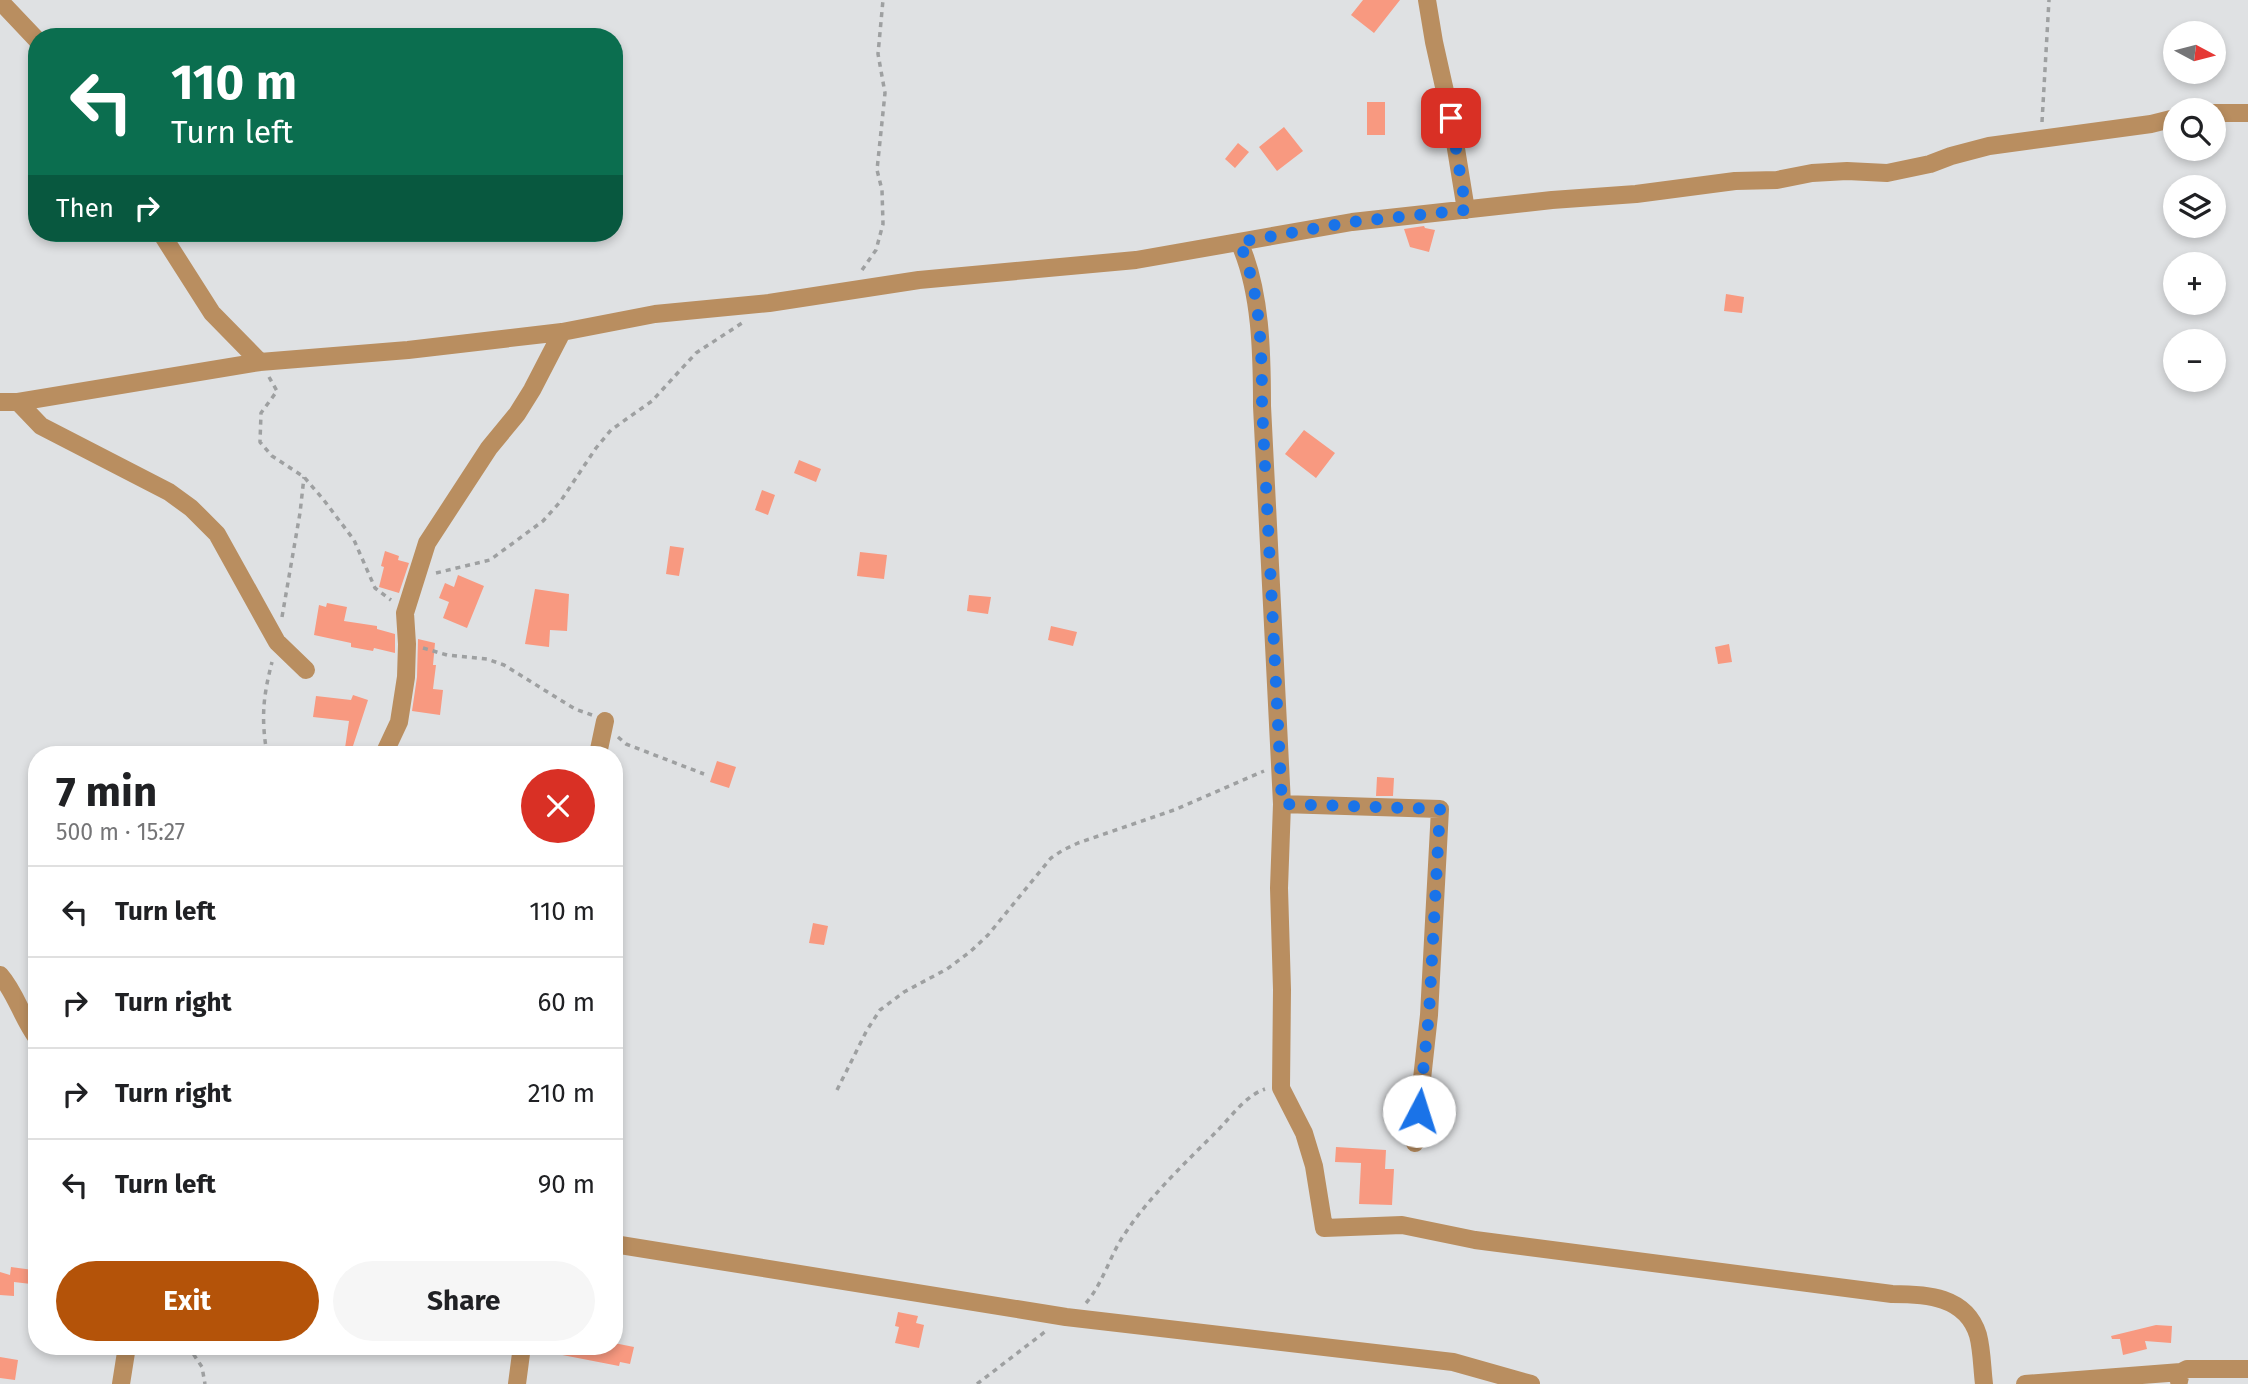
<!DOCTYPE html>
<html lang="en">
<head>
<meta charset="utf-8">
<style>
  :root { --surface:#fff; --page:#f6f6f6; --text:#202124; --muted:#757577; --line:#e0e0e0; --accent:#b45309 }
  body { margin:0; font-family:"Fira Sans",sans-serif; background:var(--page); color:var(--text); height:100vh; display:flex; flex-direction:column; font-size:26px; white-space:nowrap }
  * { box-sizing:border-box; margin:0 }
  p { font-size:23px; color:var(--muted) }
  .icon { flex:none; width:38px; height:38px; fill:none; stroke:currentColor; stroke-width:2; stroke-linecap:round; stroke-linejoin:round }
  .map { position:relative; flex:1; overflow:hidden }
  .details { position:absolute; left:28px; top:746px; width:595px; height:609px; display:flex; flex-direction:column; background:var(--surface); border-radius:28px; box-shadow:0 4px 10px #0003 }
  .details>* { flex:none }
  .banner { position:absolute; left:28px; top:28px; width:595px; height:214px; border-radius:28px; box-shadow:0 4px 10px #0003; background:#0b6e4f; color:#fff; overflow:hidden }
  .needle { width:46px; rotate:97deg }
  .buttons { position:absolute; left:2163px; top:21px; display:grid; gap:14px }
  .buttons a { display:grid; place-items:center; width:63px; height:63px; border-radius:50%; background:var(--surface); box-shadow:0 4px 10px #0003; font-size:35px }
  .pin { position:absolute; display:grid; place-items:center; width:60px; height:60px; color:#fff; margin:-30px; border-radius:14px; box-shadow:0 4px 10px #0006 }
  .me { position:absolute; width:77px; margin:-38px; rotate:5deg; stroke-linejoin:round; filter:drop-shadow(0 0 5px #0008) }
  .turn { display:flex; align-items:center; gap:24px; height:147px; padding:0 28px; font-size:32px }
  .turn .icon { width:91px; height:91px; stroke-width:2.5 }
  .turn b { display:block; font-size:49px; line-height:60px }
  .then { display:flex; align-items:center; height:66px; padding:0 28px; background:#0003; gap:14px; font-size:26px }
  .round { display:grid; place-items:center; flex:none; width:74px; height:74px; border-radius:37px; background:var(--page) }
  .head { display:flex; align-items:center; justify-content:space-between; height:119px; padding:0 28px }
  h1 { font-size:42px; font-weight:700; line-height:52px }
  .primary-button { display:flex; gap:14px; margin-top:auto; padding:14px 28px }
  .primary-button a { flex:1; height:80px; border-radius:42px; background:var(--accent); color:#fff; font-size:28px; font-weight:700; line-height:80px; text-align:center }
  .primary-button a+a { background:var(--page); color:var(--text) }
  ul { padding:0; list-style:none }
  li { display:flex; align-items:center; gap:21px; height:91px; padding:0 28px; border-top:2px solid var(--line) }
  li div { flex:1 }
  li b { display:block; font-size:26px }
  li em { font-style:normal }
  .map>svg:first-child { display:block }
</style>
</head>
<body>
<div class="map">
<svg width="2248" height="1384" viewBox="0 0 2248 1384">
  <rect width="100%" height="100%" fill="#dfe1e3"/>
  <path fill="#f89980" d="M1363 0H1400L1374 33 1351 15Z
    M1367 102H1385V135H1367Z
    M1284 127 1303 151 1277 171 1259 147Z
    M1238 143 1249 152 1235 168 1225 159Z
    M1424 226 1425 228 1435 230 1429 252 1410 247 1404 229Z
    M1726 294 1744 297 1742 313 1724 311Z
    M1304 430 1335 453 1316 478 1285 454Z
    M799 460 821 469 816 482 794 473Z
    M762 490 775 495 768 515 755 510Z
    M670 546 684 548 679 576 666 574Z
    M385 551 399 556 398 560 409 563 399 593 379 587 384 567 381 566Z
    M860 552 887 555 884 579 857 576Z
    M458 575 484 586 467 628 443 618 449 602 439 598 445 583 454 587Z
    M535 589 569 594 567 631 550 630 549 647 525 644Z
    M969 595 991 597 988 614 967 611Z
    M327 603 347 607 344 621 377 626V629L395 634V653L374 648 373 651 351 647V643L314 635 319 605 326 607Z
    M1051 626 1077 632 1073 646 1048 640Z
    M418 639 435 643 433 665H436L433 689 443 690 440 715 412 711 417 677Z
    M1729 644 1732 662 1718 664 1715 647Z
    M353 695 368 700 352 749 345 748 349 721 313 717 316 696 351 700Z
    M717 761 736 767 729 788 710 782Z
    M1377 777 1394 778 1393 796H1376Z
    M813 923 828 926 824 945 809 943Z
    M1336 1147 1386 1150 1385 1169H1394L1392 1205 1359 1204 1361 1163 1335 1162Z
    M11 1267 33 1270 31 1284 14 1282V1296L0 1295V1272L10 1275Z
    M898 1312 918 1316 916 1323 924 1325 919 1348 895 1343 899 1327 895 1326Z
    M2156 1325 2172 1326 2171 1343 2145 1341 2147 1349 2123 1355 2120 1339H2112L2111 1336Z
    M614 1343 634 1347 630 1364 620 1362 619 1366 552 1353V1346H614Z
    M0 1357 18 1360 15 1380 0 1378Z"/>
  <g fill="none" stroke-linecap="round" stroke-linejoin="round">
    <path stroke="#9ea0a1" stroke-width="3.5" stroke-dasharray="5 5" stroke-linecap="butt" d="M2042 122 2049 0
      M862 270 876 250 883 224 882 190 877 170 885 93 878 54 883 0
      M269 377 277 391 261 413 260 442 272 456 304 477 323 499 354 540 375 588 391 600
      M436 573 490 560 543 521 560 502 596 448 611 430 652 401 696 353 742 323
      M282 617 300 513 304 477
      M423 648 447 655 487 659 504 665 575 709 592 715
      M618 737 626 744 704 774
      M267 754C261 718 263 697 272 662
      M837 1090 867 1030 880 1010 904 992 947 969 971 951 988 935 1051 858 1063 850 1078 843 1174 810 1264 771
      M1086 1303C1104 1282 1110 1254 1126 1232 1150 1196 1186 1162 1217 1131 1232 1116 1245 1096 1265 1089
      M188 1346 202 1367 205 1384
      M977 1384 1046 1331"/>
    <path stroke="#b98e60" stroke-width="18" d="M1427 0 1434 42 1451 118 1466 210
      M0 1 37 40
      M2214 113H2248
      M161 233 212 313 260 362
      M1239 242C1261 290 1262 354 1262 406L1282 804 1279 888 1282 990 1281 1088 1304 1133 1314 1166 1324 1228 1402 1225 1475 1240 1892 1294C1926 1294 1966 1296 1978 1335 1982 1350 1982 1368 1984 1384
      M0 402H18L260 362 408 350 562 332 655 314 769 303 919 280 1136 260 1352 222 1552 200 1636 194 1735 181 1777 180 1812 173 1847 171 1887 173 1930 164 1951 156 1989 146 2151 124 2175 118
      M18 402 41 426 169 492 191 508 217 534 277 642 306 670
      M384 754 399 722 406 677 407 644 405 613 427 543 489 448 517 414 532 390 562 332
      M598 754 605 721
      M1282 804 1440 809 1429 1015 1415 1143
      M0 975C16 993 22 1018 37 1038
      M614 1244 1066 1317 1453 1362 1531 1384
      M2179 1381 2181 1372 2187 1369H2248
      M121 1384 127 1346
      M517 1384 522 1346
      M2025 1384 2181 1372"/>
  </g>
  <g fill="none" stroke-linecap="round" stroke-linejoin="round">
    <path stroke="#1a73e8" stroke-width="12" stroke-dasharray="0 21.6" d="M1419 1111 1429 1014 1440 809 1282 804 1262 406C1262 353 1261 290 1239 242L1352 222 1466 210 1451 118"/>
  </g>
</svg>
<div class="buttons">
<a><svg class="needle" viewBox="-14 -14 28 28"><path d="M0-13l5 13h-10z" fill="#e53935"/><path d="M0 13l5-13h-10z" fill="#757577"/></svg></a>
<a><svg class="icon" aria-label="search" viewBox="0 0 24 24"><circle cx="10" cy="10" r="6"/><path d="M15 15l6 6"/></svg></a>
<a><svg class="icon" aria-label="layers" viewBox="0 0 24 24"><path d="M12 4l9 5-9 5-9-5zM3 14l9 5 9-5"/></svg></a>
<a>+</a>
<a>−</a>
</div>
<div class="pin" style="left:1451px;top:118px;background:#d93025"><svg class="icon" aria-label="arrive" viewBox="0 0 24 24"><path d="M6 21V4h12l-3 4 3 4H6"/></svg></div>
<svg class="me" style="left:1419px;top:1111px" viewBox="-20 -20 40 40"><circle r="19" fill="#fff"/><path d="M0-13L10 11 0 6-10 11z" fill="#1a73e8"/></svg>
<div class="banner">
<div class="turn"><svg class="icon" aria-label="left" viewBox="0 0 24 24"><path d="M17 20v-9H6M10 6l-5 5 5 5"/></svg><div><b>110 m</b>Turn left</div></div>
<div class="then">Then<svg class="icon" aria-label="right" viewBox="0 0 24 24"><path d="M7 20v-9h11M14 6l5 5-5 5"/></svg></div>
</div>
<section class="details">
<div class="head"><div><h1>7 min</h1><p>500 m · 15:27</p></div><a class="round" style="background:#d93025;color:#fff"><svg class="icon" aria-label="close" viewBox="0 0 24 24"><path d="M6 6l12 12M18 6L6 18"/></svg></a></div>
<ul>
<li><svg class="icon" aria-label="left" viewBox="0 0 24 24"><path d="M17 20v-9H6M10 6l-5 5 5 5"/></svg><div><b>Turn left</b></div><em>110 m</em></li>
<li><svg class="icon" aria-label="right" viewBox="0 0 24 24"><path d="M7 20v-9h11M14 6l5 5-5 5"/></svg><div><b>Turn right</b></div><em>60 m</em></li>
<li><svg class="icon" aria-label="right" viewBox="0 0 24 24"><path d="M7 20v-9h11M14 6l5 5-5 5"/></svg><div><b>Turn right</b></div><em>210 m</em></li>
<li><svg class="icon" aria-label="left" viewBox="0 0 24 24"><path d="M17 20v-9H6M10 6l-5 5 5 5"/></svg><div><b>Turn left</b></div><em>90 m</em></li>
</ul>
<div class="primary-button"><a>Exit</a><a>Share</a></div>
</section>
</div>
</body>
</html>
